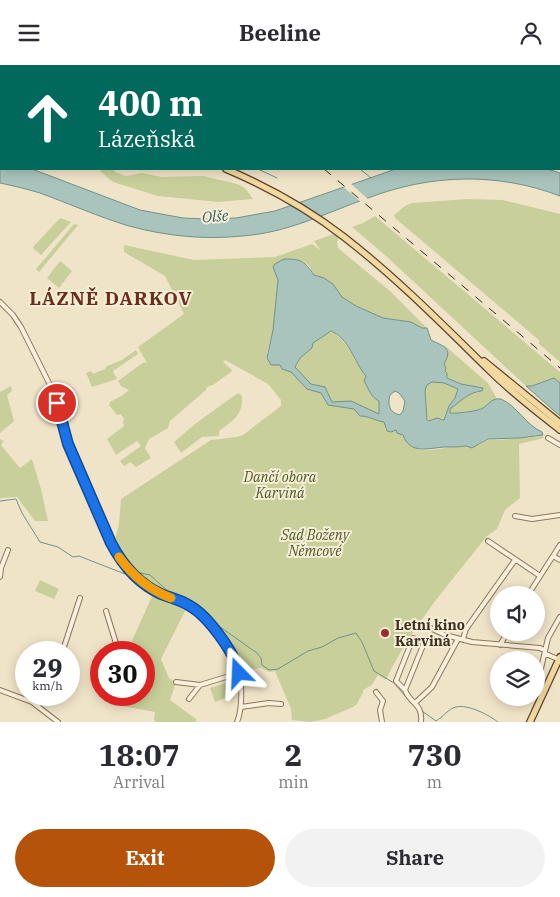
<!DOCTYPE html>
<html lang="en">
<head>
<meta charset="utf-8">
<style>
  :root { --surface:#fff; --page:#f2f2f3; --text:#2b2b33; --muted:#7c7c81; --accent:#b45309 }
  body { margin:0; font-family:"IBM Plex Serif",serif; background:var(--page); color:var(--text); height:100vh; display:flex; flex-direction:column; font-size:19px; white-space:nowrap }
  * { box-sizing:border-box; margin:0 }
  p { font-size:16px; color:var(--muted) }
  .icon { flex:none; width:28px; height:28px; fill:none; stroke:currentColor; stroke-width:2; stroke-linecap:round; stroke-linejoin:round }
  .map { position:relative; height:657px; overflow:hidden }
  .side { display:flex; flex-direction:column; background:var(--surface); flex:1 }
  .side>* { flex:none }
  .banner { position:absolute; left:0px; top:0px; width:560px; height:105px; box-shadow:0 2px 12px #0003; background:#00695c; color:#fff; overflow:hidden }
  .controls { position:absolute; left:490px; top:521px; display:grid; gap:10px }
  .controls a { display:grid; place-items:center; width:55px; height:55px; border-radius:50%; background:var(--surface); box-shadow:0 2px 12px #0003; font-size:25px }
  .speed { position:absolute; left:15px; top:576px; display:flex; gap:10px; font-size:25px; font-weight:700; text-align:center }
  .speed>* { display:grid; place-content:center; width:65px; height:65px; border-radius:50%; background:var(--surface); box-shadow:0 2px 12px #0003; line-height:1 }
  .speed small { font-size:12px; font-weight:400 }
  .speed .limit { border:8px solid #d22; background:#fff; color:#111 }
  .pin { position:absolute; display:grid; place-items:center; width:42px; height:42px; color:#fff; margin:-21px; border:2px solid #fff; border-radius:50%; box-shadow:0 1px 5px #0007 }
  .me { position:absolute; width:55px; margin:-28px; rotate:339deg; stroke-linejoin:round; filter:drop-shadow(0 0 4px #0008) }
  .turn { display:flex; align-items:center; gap:18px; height:105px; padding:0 15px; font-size:22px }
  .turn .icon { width:65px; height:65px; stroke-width:2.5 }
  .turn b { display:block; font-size:35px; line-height:42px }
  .eta { display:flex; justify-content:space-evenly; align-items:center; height:85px; text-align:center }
  .eta b { font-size:30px; font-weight:700; line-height:35px }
  .action { display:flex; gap:10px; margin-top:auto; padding:10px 15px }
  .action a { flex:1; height:58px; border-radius:30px; background:var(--accent); color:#fff; font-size:20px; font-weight:700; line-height:58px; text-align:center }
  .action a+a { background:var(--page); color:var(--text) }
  header { display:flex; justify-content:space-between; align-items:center; height:65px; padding:0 15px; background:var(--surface); font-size:22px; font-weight:700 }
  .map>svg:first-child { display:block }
</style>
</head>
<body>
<header><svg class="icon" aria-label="menu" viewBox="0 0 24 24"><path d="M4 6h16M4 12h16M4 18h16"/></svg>Beeline<svg class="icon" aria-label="person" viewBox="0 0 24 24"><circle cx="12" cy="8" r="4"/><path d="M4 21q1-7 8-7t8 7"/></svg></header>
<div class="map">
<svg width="560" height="657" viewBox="0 0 560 657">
  <rect width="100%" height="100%" fill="#f0e4c8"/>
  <path fill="#c9cf9b" d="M254 0H515L513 1Z
    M100 104H114L115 107 126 111 142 108 162 112 203 111 237 119 245 123 253 134 218 137 158 131 113 117 101 107Z
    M468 134 503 135 560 149V297L538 278 540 276 395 153 394 150 405 141 412 138Z
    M375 151 560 307V318L554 313 532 321H526L386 191 352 162 363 158Z
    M60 153 71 157 41 190 33 183 34 181Z
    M74 159 78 160 39 207 36 204Z
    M334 169 339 172 337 177 338 183 390 226 427 263H422L411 257 383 253 356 241 342 232 333 219 324 213 314 210C312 207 310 201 307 199 298 192 284 194 275 199L278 215 273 265 267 288 268 295 271 300H280L282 304 291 306 301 292 310 285 313 278 326 268 333 267C349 278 354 296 366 311 365 322 370 331 379 336 379 344 377 354 386 358L385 364 389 367 395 365 397 368 401 369C406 375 410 380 418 384 427 388 454 380 465 381 469 381 472 383 476 381 486 378 485 373 498 375L543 371 544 373 519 379 520 433 505 445 497 464 487 471C450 518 412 560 386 615L378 610 372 620 363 625V627L357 639 353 642 325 654 311 657 292 655 291 644 275 606 269 607 261 603 244 605 242 596 234 584 193 540 161 526 146 515 126 498 114 479 119 459 121 434 211 375 237 372 243 370 281 341V335L268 319 225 295 223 297 232 305 231 307 213 320 207 322 206 325 170 356 168 363 149 374 145 383 151 393 136 402 130 397 124 401 120 396 141 381 137 376 116 390 107 374 124 361 123 357 124 354 121 349 117 350 109 340 110 337 123 330 129 325 121 321 118 316 144 297 147 298 138 282 184 249 165 211 124 187V180L194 195 275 192 312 179 321 186 314 176Z
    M60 196 72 206 59 223 47 213Z
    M444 280 488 318 497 334C492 336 488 340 483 343 478 346 456 349 450 348V344C462 334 468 329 483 326L482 323 461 319 448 313 444 298 446 296Z
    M136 285 138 289 113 306 117 314 92 322 86 308 91 306 93 309 105 304 107 301 122 295Z
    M432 317 444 318 456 322 458 327 455 333 448 343 445 354 439 353 429 356 426 350 425 325 427 320Z
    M11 321 12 326 7 330 14 356 0 368V327Z
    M238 328 242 331C243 351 233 355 219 366V371L202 372 181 388 174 377 195 359Z
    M0 374 4 376 1 380 20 403 32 394 41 424 48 456H35L17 432 0 433Z
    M40 515 59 524 54 534 35 526Z
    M153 529 187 542 161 594 169 613 176 618 170 635 196 654V657H155L154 655 155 647 122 641 121 630H144V588L127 587Z
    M232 616 237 629 215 637 210 623Z"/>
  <path fill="#a9c4bc" stroke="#6f938a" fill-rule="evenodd" d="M0 100 1 104H32L140 145 183 153 206 154 236 153 275 146 396 104H547L560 108V131C497 107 431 109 368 133 326 148 287 168 242 171 204 175 166 171 129 161 99 152 70 139 40 128 27 124 14 121 0 118Z
    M284 194C302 194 304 196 314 210L324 213 333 219 342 232 356 241 383 253 411 257 422 263H427L431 275C442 281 454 282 444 299L446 303 445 306 447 308V313L461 319 483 323 482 326C469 327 461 336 450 344V348C455 349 479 346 483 343 490 338 492 333 501 334 517 341 526 360 542 367L543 370 519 373 488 374 472 383 466 381C458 382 452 382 445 382 429 383 410 390 403 370L397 368 396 365 391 367 387 366 384 357C375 356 370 351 360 351L354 344 328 340 321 328 307 324 291 307 282 304 280 300H271L267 293 273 265 278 215 273 202 275 199ZM331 266C349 273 354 297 366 311L364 316C370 326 370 331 379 336V349L351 336 332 337 325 322 311 319 295 302 300 293 312 283 313 278ZM432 317 444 318 458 324 455 333 449 341 444 355 437 353 429 356 427 355 425 325 427 320ZM395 326 399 328 405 336 403 346 400 350C390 348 387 340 390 330Z
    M554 313 560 318V351L526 321H532Z"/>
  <path fill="#f0e4c8" d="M349 117 369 135 362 138 341 120Z"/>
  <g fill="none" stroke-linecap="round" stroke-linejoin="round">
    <path stroke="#6f938a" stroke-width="1" d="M251 0 252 1
      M0 48H1
      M0 81H1
      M258 104 277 113
      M360 104 371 113
      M0 436 16 434 22 448 40 477 58 482 73 492 79 491 125 509 131 510
      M135 509 141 508 150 510 169 527 186 532 213 557 257 588 261 593 262 600 269 605 278 604 308 586 322 582 338 573 356 568 362 577 374 606 394 618 411 638
      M422 646 436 656C443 652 448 644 456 642 468 639 489 650 498 657"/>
    <g stroke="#8d765c" stroke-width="6">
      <path id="street" d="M254 0V1
        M559 0 560 2
        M513 1 515 0
        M0 237 13 250 21 262 54 328 68 379 111 478C122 499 139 519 161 529 172 534 183 536 193 543 207 553 232 583 238 600 242 615 243 643 237 657
        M548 373 560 380
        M515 451 532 454 560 450
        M488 476 540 511
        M553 491 560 495
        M0 512 1 503 8 485
        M528 530 560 480
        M106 546 119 588
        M422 559 445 570 472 577 540 583 544 585 546 589 560 595
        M463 574 466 564 515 495
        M500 580 507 568
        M62 588 80 533
        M176 617 200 620 239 608
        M0 625 32 637 58 657
        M405 625 396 616 413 573 424 578 405 625C410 639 423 638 421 657
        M536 625 548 573 560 552
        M376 627 383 636 380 645 382 657
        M189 634 200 620
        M415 638 432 622 458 574
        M38 641 43 630
        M241 642 269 638 281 639"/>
    </g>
    <g stroke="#5b4430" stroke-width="8">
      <path id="primary" d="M0 60H1
        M226 104C268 122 308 144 344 172 397 213 443 260 490 306 512 328 536 346 560 365
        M484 296 560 358
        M530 657 560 592"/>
    </g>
    <use href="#street" stroke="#faf1dc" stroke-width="4"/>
    <use href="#primary" stroke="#f3d9a0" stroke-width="5.5"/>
    <path stroke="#3d2e20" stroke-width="1" stroke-dasharray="9 9" stroke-linecap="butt" d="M207 0 209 1
      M324 104 560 303"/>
  </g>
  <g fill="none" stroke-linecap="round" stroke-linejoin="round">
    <g stroke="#114b97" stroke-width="12">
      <path id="route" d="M57 338 68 379 111 478C122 499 139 519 161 529 171 533 181 535 190 541 208 551 235 588 239 608"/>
    </g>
    <use href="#route" stroke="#1a73e8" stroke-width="9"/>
    <path stroke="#f59e0b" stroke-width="9" d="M119 492C132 510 150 525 171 533"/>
  </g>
  <circle fill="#9e2a2b" stroke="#f7eed8" stroke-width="2" cx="385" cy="568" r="5"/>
  <g text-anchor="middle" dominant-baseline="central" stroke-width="4" stroke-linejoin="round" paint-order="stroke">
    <g font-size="14" font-style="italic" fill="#4d5a26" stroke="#f7eed8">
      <text x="280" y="412">Dančí obora<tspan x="280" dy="16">Karviná</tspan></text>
      <text x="315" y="470">Sad Boženy<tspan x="315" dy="16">Němcové</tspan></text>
    </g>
    <g font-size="14" font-weight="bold" fill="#3d2e20" stroke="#f7eed8" text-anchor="start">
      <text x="395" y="560">Letní kino<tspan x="395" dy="16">Karviná</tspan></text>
    </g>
    <g font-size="15" font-style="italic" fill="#2f5d5a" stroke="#f7eed8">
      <text transform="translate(215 151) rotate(-4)">Olše</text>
    </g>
    <g font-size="19" font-weight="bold" letter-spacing="1" fill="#6b2e1e" stroke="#f7eed8">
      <text x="111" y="233">LÁZNĚ DARKOV</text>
    </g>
  </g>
</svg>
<div class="controls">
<a><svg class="icon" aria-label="sound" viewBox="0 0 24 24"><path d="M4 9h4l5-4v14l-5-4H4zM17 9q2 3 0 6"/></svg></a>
<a><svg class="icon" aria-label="layers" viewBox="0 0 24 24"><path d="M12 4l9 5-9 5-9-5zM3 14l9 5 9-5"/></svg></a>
</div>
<div class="speed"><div>29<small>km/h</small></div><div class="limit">30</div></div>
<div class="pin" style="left:57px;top:338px;background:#d93025"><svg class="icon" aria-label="arrive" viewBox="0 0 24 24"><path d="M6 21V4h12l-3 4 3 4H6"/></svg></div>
<svg class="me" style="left:239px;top:608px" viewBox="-20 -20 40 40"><path d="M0-17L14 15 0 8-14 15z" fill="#1a73e8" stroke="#fff" stroke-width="4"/></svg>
<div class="banner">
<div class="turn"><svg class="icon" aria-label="ahead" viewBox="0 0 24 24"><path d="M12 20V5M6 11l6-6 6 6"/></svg><div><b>400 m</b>Lázeňská</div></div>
</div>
</div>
<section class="side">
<div class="eta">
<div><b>18:07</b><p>Arrival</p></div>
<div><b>2</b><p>min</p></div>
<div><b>730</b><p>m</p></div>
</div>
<div class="action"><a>Exit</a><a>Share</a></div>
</section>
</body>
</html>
